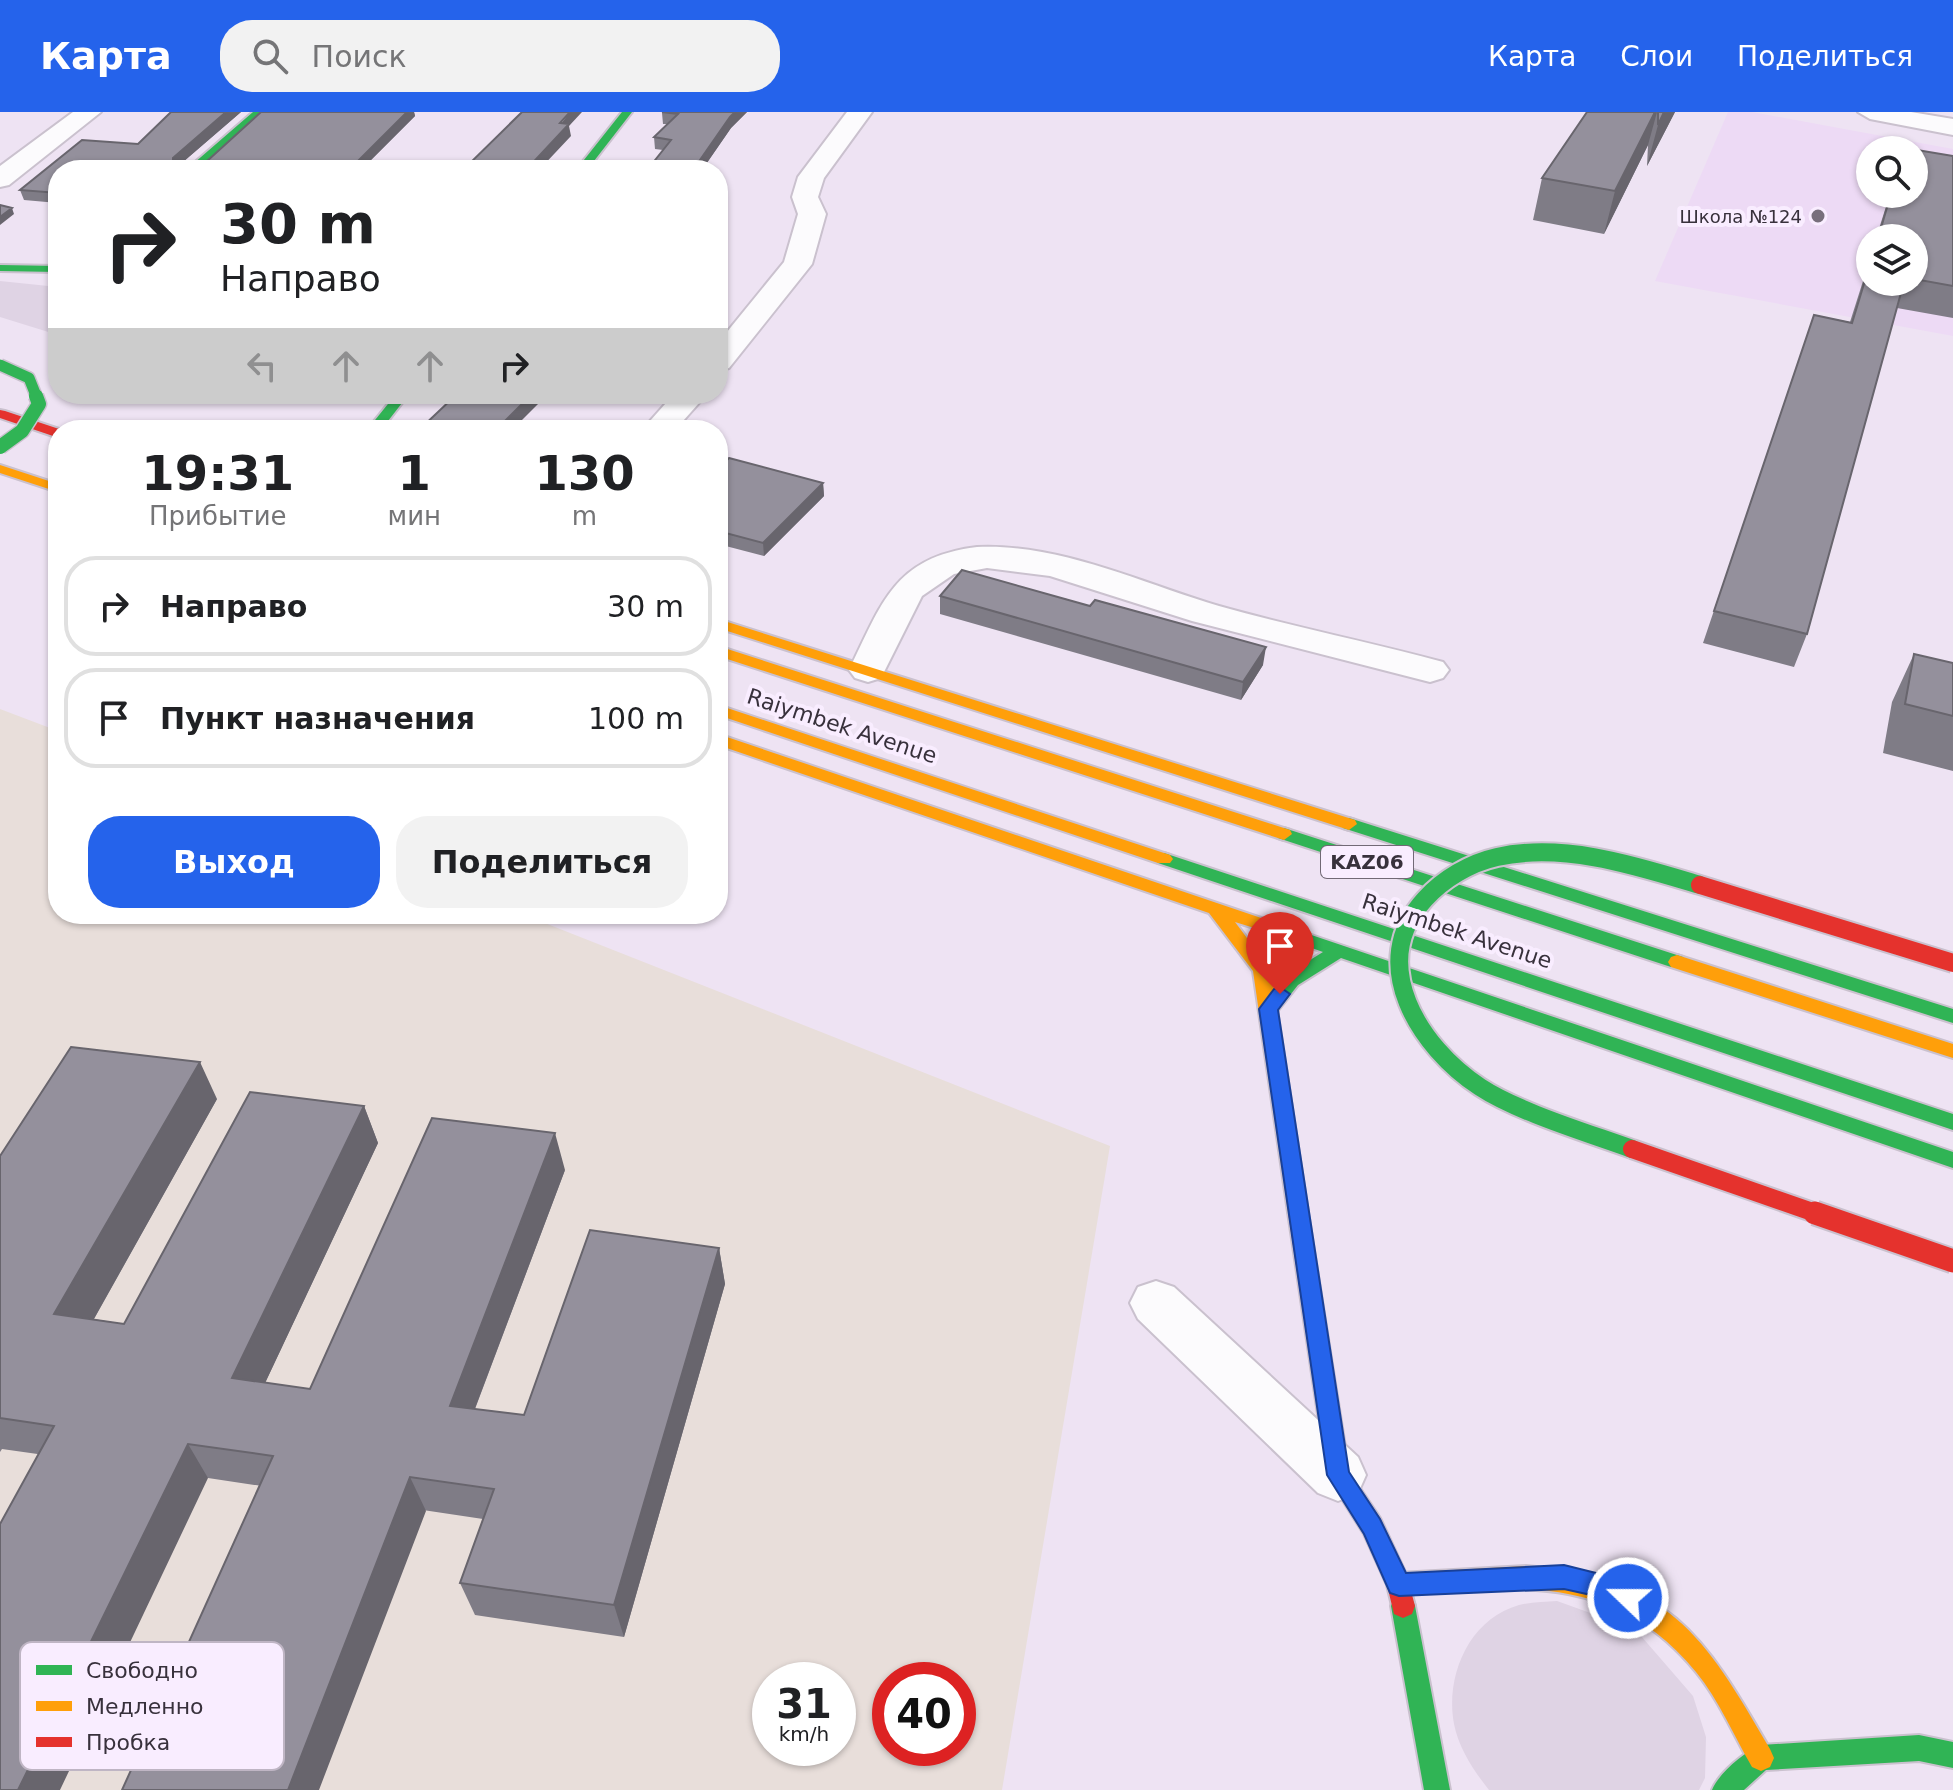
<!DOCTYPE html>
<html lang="ru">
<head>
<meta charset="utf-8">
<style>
  :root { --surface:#fff; --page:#f2f2f2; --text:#202124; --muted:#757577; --line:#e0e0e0; --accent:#2563eb }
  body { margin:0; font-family:"DejaVu Sans",sans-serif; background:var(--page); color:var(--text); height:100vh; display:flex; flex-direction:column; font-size:30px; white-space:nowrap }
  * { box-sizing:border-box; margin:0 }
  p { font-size:26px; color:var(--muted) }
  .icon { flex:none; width:44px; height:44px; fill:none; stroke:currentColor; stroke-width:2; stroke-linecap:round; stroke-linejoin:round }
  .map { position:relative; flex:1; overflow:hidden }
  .sheet { position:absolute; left:48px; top:308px; width:680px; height:504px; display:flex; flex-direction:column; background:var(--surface); border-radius:32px; box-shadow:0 2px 6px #0004 }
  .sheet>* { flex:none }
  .banner { position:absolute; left:48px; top:48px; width:680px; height:244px; border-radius:32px; box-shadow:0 2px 6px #0004; background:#fff; color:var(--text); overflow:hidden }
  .buttons { position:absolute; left:1856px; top:24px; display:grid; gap:16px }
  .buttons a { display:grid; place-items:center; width:72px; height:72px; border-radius:50%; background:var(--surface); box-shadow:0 2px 6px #0004; font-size:40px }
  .speed { position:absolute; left:752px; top:1550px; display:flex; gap:16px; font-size:40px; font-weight:700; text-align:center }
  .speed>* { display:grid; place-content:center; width:104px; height:104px; border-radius:50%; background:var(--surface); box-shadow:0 2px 6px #0004; line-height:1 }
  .speed small { font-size:20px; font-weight:400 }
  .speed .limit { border:12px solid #d22; background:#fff; color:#111 }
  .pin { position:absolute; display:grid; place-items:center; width:68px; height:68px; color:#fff; margin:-82px -34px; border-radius:50% 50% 50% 0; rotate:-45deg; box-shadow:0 0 8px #0007 }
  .pin .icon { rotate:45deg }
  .me { position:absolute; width:88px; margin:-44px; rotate:292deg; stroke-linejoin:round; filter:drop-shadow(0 0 6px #0008) }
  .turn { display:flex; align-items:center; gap:28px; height:168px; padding:0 40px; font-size:36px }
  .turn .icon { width:104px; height:104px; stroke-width:2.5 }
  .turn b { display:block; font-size:56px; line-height:68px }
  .lanes { display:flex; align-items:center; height:76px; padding:0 40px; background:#0003; justify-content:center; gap:40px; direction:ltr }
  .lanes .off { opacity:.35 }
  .eta { display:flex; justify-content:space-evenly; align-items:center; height:136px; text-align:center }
  .eta b { font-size:48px; font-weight:700; line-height:56px }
  .primary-button { display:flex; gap:16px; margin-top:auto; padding:16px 40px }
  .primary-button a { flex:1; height:92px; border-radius:32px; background:var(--accent); color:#fff; font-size:32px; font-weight:700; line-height:92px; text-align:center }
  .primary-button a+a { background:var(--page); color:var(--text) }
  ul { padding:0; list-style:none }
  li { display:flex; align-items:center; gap:24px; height:100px; margin:0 16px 12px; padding:0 24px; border:4px solid var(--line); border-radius:32px }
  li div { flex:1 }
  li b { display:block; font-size:30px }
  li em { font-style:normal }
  header { display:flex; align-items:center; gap:48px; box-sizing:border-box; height:112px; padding:0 40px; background:var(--accent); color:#fff }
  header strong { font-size:38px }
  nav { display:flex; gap:44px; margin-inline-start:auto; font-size:28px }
  .search { width:560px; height:72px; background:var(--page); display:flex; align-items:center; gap:20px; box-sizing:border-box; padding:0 28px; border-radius:32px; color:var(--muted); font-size:30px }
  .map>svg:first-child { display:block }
</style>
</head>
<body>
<header>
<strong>Карта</strong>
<div class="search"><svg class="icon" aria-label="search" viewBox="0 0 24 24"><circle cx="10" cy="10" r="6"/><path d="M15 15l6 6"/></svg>Поиск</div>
<nav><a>Карта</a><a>Слои</a><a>Поделиться</a></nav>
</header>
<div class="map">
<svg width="1953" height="1678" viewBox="0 0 1953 1678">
  <rect width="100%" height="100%" fill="#eee3f3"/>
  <path fill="#eddaf5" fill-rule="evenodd" d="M1728 0H1752L1953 37V224L1655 169ZM1870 38H1914V82H1870ZM1870 126H1914V170H1870Z"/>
  <path fill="#e8deda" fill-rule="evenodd" d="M0 597 58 619V802H522L1110 1034 1002 1678H0ZM770 1568H838V1636H770ZM890 1568H958V1636H890Z"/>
  <path fill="#dfd3e4" d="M0 169 58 175V223L0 205Z
    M1557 1489 1635 1517 1693 1584 1706 1625 1705 1666 1699 1678H1489C1474 1659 1459 1637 1454 1612 1445 1564 1469 1507 1519 1493 1531 1490 1545 1490 1557 1489Z"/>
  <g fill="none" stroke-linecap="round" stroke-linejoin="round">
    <g stroke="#cac1ce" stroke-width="4">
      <path id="street" d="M73 0H101L9 73 0 75V54Z
        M847 0H872L824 66 818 85 826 102 812 152 729 256 718 259V231L784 150 798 102 792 85 798 65Z
        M1858 0H1911L1953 7V23L1870 7Z
        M674 282H707L675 318H642Z
        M977 435C1059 431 1142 471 1219 494 1293 515 1369 530 1443 550L1449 558 1443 566 1430 570 1192 509 1050 464 987 456 954 462 922 484 881 566 868 570 855 566 849 558C882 491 894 445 977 435Z
        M1156 1169 1174 1175 1358 1345 1366 1363 1358 1381 1338 1389 1318 1381 1138 1207 1130 1191 1138 1175Z"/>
    </g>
    <g stroke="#cac1ce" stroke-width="4">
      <path id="fast" d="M253 0H264L197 58H186Z
        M622 0H632L587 58H576Z
        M0 153 58 154V160L0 159Z
        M396 282H409L381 318H367Z
        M1349 706 1953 897V911L1343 716 1341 712 1343 708Z
        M1284 716 1683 845 1686 850 1683 855H1671L1278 726 1276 722Z
        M1164 741 1953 1002V1018L1158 751 1155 747Z
        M1264 807 1953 1040V1056L1341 846 1298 873 1275 902H1261L1259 897 1261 892 1286 863 1323 840 1258 817 1255 813 1258 809Z
        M1403 1482 1412 1486 1415 1494 1450 1678H1424L1391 1494 1394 1486Z
        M1919 1623 1953 1630V1656L1919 1649 1766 1658 1744 1678H1712C1719 1661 1744 1640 1761 1633Z"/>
    </g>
    <g stroke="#cac1ce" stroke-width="4">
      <path id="slow" d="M0 353 58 372V380L0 361Z
        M718 507 1355 708 1357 712 1349 718 1343 716 718 516Z
        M718 534 1290 718 1292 722 1284 728 1278 726 718 544Z
        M718 593 1170 743 1173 747 1170 751H1158L718 603Z
        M718 622 1270 809 1273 813 1270 817 1264 819 1235 810 1271 858 1308 1100 1305 1106 1298 1108 1291 1106 1288 1100 1253 859 1209 801 718 633Z
        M1677 843 1953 932V946L1671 855 1668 850 1671 845Z
        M1526 1454C1669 1467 1703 1521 1770 1637L1774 1646 1770 1655 1761 1659 1752 1655C1734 1624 1719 1588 1696 1560 1614 1460 1515 1474 1399 1483L1391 1480 1387 1472 1391 1464 1399 1461Z"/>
    </g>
    <g stroke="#cac1ce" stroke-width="4">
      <path id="jam" d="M0 298 5 299 62 318H58V325L53 324 0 306Z
        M1298 1092 1305 1094 1308 1100 1349 1360 1380 1406 1407 1464 1415 1494 1412 1502 1403 1506 1394 1502 1387 1473 1364 1422 1327 1363 1288 1100 1291 1094Z"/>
    </g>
    <use href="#street" fill="#fcfbfd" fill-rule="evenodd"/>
    <use href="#fast" fill="#30b455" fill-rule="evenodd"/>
    <use href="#slow" fill="#ff9f0a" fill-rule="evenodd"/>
    <use href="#jam" fill="#e5322d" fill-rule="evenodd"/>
    <g stroke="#cac1ce" stroke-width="14" stroke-linecap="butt">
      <path id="fast-bridge-far2" d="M0 253 29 266 37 286"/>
    </g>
    <g stroke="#cac1ce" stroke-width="17" stroke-linecap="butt">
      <path id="fast-bridge-far1" d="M0 335 22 319 39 292 36 284"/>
    </g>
    <g stroke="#cac1ce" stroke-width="22" stroke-linecap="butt">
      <path id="fast-bridge" d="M1632 1037C1588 1021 1518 1000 1480 975 1419 935 1366 851 1425 787 1443 767 1470 751 1497 745 1564 730 1637 754 1700 773"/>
    </g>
    <g stroke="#cac1ce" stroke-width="22" stroke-linecap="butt">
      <path id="jam-bridge-far1" d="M1700 773 1953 851
        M1632 1037 1821 1103"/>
    </g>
    <g stroke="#cac1ce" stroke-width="27" stroke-linecap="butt">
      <path id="jam-bridge" d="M1815 1101 1953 1149"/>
    </g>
    <use href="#fast-bridge-far2" stroke="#30b455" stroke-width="11"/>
    <use href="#fast-bridge-far1" stroke="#30b455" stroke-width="14"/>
    <use href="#fast-bridge" stroke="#30b455" stroke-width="18"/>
    <use href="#jam-bridge-far1" stroke="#e5322d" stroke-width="18"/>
    <use href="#jam-bridge" stroke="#e5322d" stroke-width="23"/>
  </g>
  <path fill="#7f7c86" d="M171 0H241L183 50H206L261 0H414L415 4 361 58H58V91L24 88 20 78 82 28 138 32Z
    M747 0 731 16 702 58H649L663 38 655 37 654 25 667 12H663L662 1Z
    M1587 0H1675L1647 54 1648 33 1604 122 1533 108 1542 66Z
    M1953 44V206L1897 196 1807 522 1794 555 1703 531 1814 203 1850 210 1870 147V170H1914V126H1876L1890 82H1914Z
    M264 282H303L293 289Z
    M718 357 823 371 824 384 764 444 718 432Z
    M940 484 1263 553 1241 588 940 502Z
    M1914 542 1953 551V659L1883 641 1892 590Z
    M217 987 94 1207 124 1212 364 994 378 1031 265 1271 310 1277 565 1058 475 1297 524 1303 719 1136 725 1172 624 1525 475 1503 460 1471 483 1407 208 1366 2 1337 0 1340V1044Z"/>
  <path fill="#68656d" d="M226 0H241L176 56 173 50V46Z
    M407 0H414L415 4 361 58H351V56Z
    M570 0H582L569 14 571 24 539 58H526Z
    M735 0H747L731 16 702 58H693L730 5Z
    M1655 0H1657L1648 33 1604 122 1615 79Z
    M1664 0H1675L1647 54 1658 13Z
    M12 96 14 102 0 113V105Z
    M291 282H303L293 289Z
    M532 282H538L540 290 512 318H496Z
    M823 371 824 384 764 444 763 431Z
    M1266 535 1263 553 1241 588 1243 570Z
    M200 950 217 987 77 1237 54 1202Z
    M364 994 378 1031 251 1301 232 1266Z
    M555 1021 565 1058 463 1328 450 1294Z
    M719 1136 725 1172 624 1525 614 1493Z
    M188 1332 208 1366 60 1678H18Z
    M410 1365 426 1399 319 1678H288Z"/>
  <path fill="#94909c" stroke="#68656d" stroke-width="2" d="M171 0H226L173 46V50H206L261 0H407L351 56 359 58H58V81L20 78 82 28 138 32Z
    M522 0H570L560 11 569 12 526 58H463Z
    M662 0H735L730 5 693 58 648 57 671 28 654 25 678 2Z
    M1587 0H1655L1615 79 1542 66Z
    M1658 0H1664L1658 13Z
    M1905 36 1953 44V174L1914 167V126H1878L1891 82H1914V38H1905Z
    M0 93 12 96 0 105Z
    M1870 152V170H1904L1807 522 1714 499 1814 203 1852 211Z
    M457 282H532L496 318H419Z
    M729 346 823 371 763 431 718 419V357Z
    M962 458 1090 494 1095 488 1266 535 1243 570 940 484Z
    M1914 542 1953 551V604L1905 592Z
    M71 935 200 950 54 1202 124 1212 250 980 364 994 232 1266 310 1277 432 1006 555 1021 450 1294 524 1303 590 1118 719 1136 614 1493 460 1471 494 1377 410 1365 288 1678H122L273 1344 188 1332 18 1678H0V1412L54 1314 0 1306V1044Z"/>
  <path fill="#2563eb" stroke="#184099" stroke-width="2" d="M1280 875 1290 882 1278 898 1349 1360 1380 1407 1406 1461 1564 1453 1604 1463 1636 1478 1640 1486 1636 1495 1628 1498 1600 1485 1564 1477 1399 1484 1390 1481 1364 1422 1327 1363 1259 897 1274 877Z"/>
  <circle fill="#786f7c" stroke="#f9edff" stroke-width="3" cx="1818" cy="104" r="8"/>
  <g text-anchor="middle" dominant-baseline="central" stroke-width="8" stroke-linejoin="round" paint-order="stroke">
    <g font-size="18" fill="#38313c" stroke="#f9edff" text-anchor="end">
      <text x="1802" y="104">Школа №124</text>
    </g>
    <rect fill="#f9edff" stroke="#726976" stroke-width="2" x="1321" y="734" width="92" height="32" rx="6"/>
    <g font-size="20" font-weight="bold" fill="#38313c">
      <text x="1367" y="750">KАZ06</text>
    </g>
    <g font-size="22" fill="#38313c" stroke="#f9edff">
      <text transform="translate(842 614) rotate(18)">Raiymbek Avenue</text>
      <text transform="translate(1457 819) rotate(18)">Raiymbek Avenue</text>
    </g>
  </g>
  <rect x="20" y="1530" width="264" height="128" rx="12" fill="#f9edff" stroke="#bfb5c4" stroke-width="2"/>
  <rect x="36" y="1553" width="36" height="10" fill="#30b455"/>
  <rect x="36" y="1589" width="36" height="10" fill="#ff9f0a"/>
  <rect x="36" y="1625" width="36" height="10" fill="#e5322d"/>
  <g font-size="22" fill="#38313c">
    <text x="86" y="1566">Свободно</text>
    <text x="86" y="1602">Медленно</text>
    <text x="86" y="1638">Пробка</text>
  </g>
</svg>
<div class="buttons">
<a><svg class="icon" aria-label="search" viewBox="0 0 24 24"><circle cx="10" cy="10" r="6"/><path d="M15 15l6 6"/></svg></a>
<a><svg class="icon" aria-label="layers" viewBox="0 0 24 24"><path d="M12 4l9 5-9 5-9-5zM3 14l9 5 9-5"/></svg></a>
</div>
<div class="speed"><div>31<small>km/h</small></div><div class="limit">40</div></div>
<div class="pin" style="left:1280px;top:882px;background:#d93025"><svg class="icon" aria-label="arrive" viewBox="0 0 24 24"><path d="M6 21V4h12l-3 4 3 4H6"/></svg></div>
<svg class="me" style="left:1628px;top:1486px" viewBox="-20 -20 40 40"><circle r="17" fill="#2563eb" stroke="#fff" stroke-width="3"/><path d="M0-11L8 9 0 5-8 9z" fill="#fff"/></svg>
<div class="banner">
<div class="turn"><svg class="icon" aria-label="right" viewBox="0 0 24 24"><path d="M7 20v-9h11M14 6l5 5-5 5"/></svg><div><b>30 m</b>Направо</div></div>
<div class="lanes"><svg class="icon off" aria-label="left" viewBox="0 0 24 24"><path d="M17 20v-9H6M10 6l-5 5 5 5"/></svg><svg class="icon off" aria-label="ahead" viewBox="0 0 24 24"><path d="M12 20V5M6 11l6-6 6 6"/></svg><svg class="icon off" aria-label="ahead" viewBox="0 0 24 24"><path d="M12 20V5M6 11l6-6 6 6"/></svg><svg class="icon" aria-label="right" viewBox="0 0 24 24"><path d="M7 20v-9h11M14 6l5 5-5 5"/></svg></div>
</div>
<section class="sheet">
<div class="eta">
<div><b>19:31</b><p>Прибытие</p></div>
<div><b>1</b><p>мин</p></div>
<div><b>130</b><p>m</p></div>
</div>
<ul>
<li><svg class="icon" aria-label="right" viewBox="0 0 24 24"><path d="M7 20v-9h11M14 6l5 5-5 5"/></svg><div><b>Направо</b></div><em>30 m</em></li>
<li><svg class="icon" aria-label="arrive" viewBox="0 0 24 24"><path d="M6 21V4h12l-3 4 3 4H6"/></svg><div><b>Пункт назначения</b></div><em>100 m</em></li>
</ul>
<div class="primary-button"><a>Выход</a><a>Поделиться</a></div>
</section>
</div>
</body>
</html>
